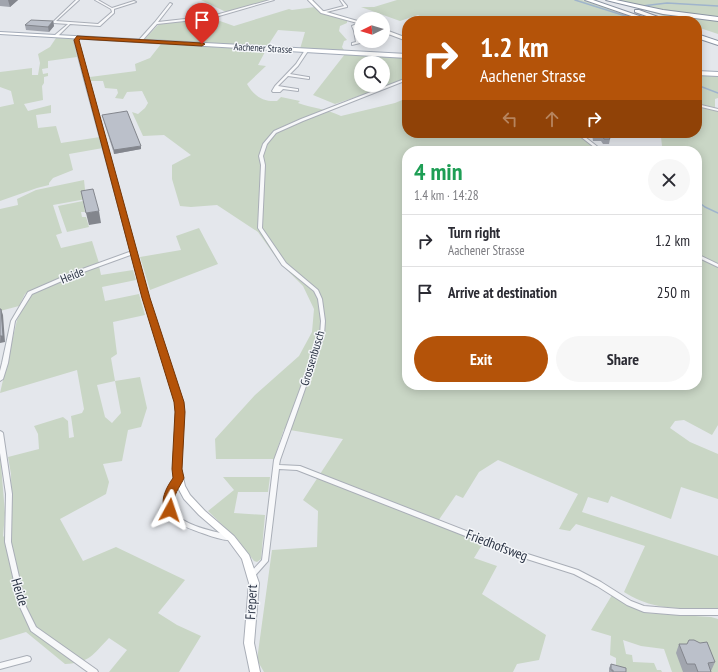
<!DOCTYPE html>
<html lang="en">
<head>
<meta charset="utf-8">
<style>
  :root { --surface:#fff; --page:#f7f7f7; --text:#2b2b33; --muted:#7c7c81; --line:#e1e1e2; --accent:#b45309 }
  body { margin:0; font-family:"PT Sans Narrow",sans-serif; background:var(--page); color:var(--text); height:100vh; display:flex; flex-direction:column; font-size:15px; white-space:nowrap }
  * { box-sizing:border-box; margin:0 }
  p { font-size:13px; color:var(--muted) }
  .icon { flex:none; width:22px; height:22px; fill:none; stroke:currentColor; stroke-width:2; stroke-linecap:round; stroke-linejoin:round }
  .map { position:relative; flex:1; overflow:hidden }
  .sheet { position:absolute; left:402px; top:146px; width:300px; height:244px; display:flex; flex-direction:column; background:var(--surface); border-radius:16px; box-shadow:0 2px 10px #0003 }
  .sheet>* { flex:none }
  .guide { position:absolute; left:402px; top:16px; width:300px; height:122px; border-radius:16px; box-shadow:0 2px 10px #0003; background:#b45309; color:#fff; overflow:hidden }
  .needle { width:26px; rotate:265deg }
  .buttons { position:absolute; left:354px; top:12px; display:grid; gap:8px }
  .buttons a { display:grid; place-items:center; width:36px; height:36px; border-radius:50%; background:var(--surface); box-shadow:0 2px 10px #0003; font-size:20px }
  .pin { position:absolute; display:grid; place-items:center; width:34px; height:34px; color:#fff; margin:-41px -17px; border-radius:50% 50% 50% 0; rotate:-45deg; box-shadow:0 0 4px #0007 }
  .pin .icon { rotate:45deg }
  .me { position:absolute; width:44px; margin:-22px; rotate:5deg; stroke-linejoin:round; filter:drop-shadow(0 0 3px #0008) }
  .turn { display:flex; align-items:center; gap:14px; height:84px; padding:0 12px; font-size:18px }
  .turn .icon { width:52px; height:52px; stroke-width:2.5 }
  .turn b { display:block; font-size:28px; line-height:34px }
  .lanes { display:flex; align-items:center; height:38px; padding:0 12px; background:#0003; justify-content:center; gap:20px; direction:ltr }
  .lanes .off { opacity:.35 }
  .round { display:grid; place-items:center; flex:none; width:42px; height:42px; border-radius:21px; background:var(--page) }
  .headline { display:flex; align-items:center; justify-content:space-between; height:68px; padding:0 12px }
  h1 { font-size:24px; font-weight:700; line-height:30px; color:#1e9e55 }
  .cta { display:flex; gap:8px; margin-top:auto; padding:8px 12px }
  .cta a { flex:1; height:46px; border-radius:24px; background:var(--accent); color:#fff; font-size:16px; font-weight:700; line-height:46px; text-align:center }
  .cta a+a { background:var(--page); color:var(--text) }
  ul { padding:0; list-style:none }
  li { display:flex; align-items:center; gap:12px; height:52px; padding:0 12px; border-top:1px solid var(--line) }
  li div { flex:1 }
  li b { display:block; font-size:15px }
  li em { font-style:normal }
  .map>svg:first-child { display:block }
</style>
</head>
<body>
<div class="map">
<svg width="718" height="672" viewBox="0 0 718 672">
  <rect width="100%" height="100%" fill="#e4e7ec"/>
  <path fill="#c9d6c5" fill-rule="evenodd" d="M201 0H272L226 12Z
    M397 0H582L644 21H428L418 15 400 21 361 7H374Z
    M613 0H718V18L646 7Z
    M315 7 319 11 347 20V23L340 26 339 31 347 40 344 41 342 47 345 52 300 49 305 32 278 30 267 47 144 40 159 24 198 20 208 25 220 21 234 26 289 9 292 10Z
    M637 8 718 19V34L697 27V21H681Z
    M56 38 73 39 77 57 48 61V68L42 69 43 74 48 73V76L44 77V83L42 86 43 100 24 104 28 111 51 105V113L36 115 38 128 56 126 61 143 100 137 103 148 69 154 73 170 53 178 49 183V185L37 188 0 201V107L14 104 11 91 0 87V72L32 68V75H38L40 63 38 54 50 47Z
    M161 44 266 50 258 65 266 66 247 84C254 96 263 102 277 101L281 97 300 101 298 103C312 108 327 109 341 116L395 103 407 98V133H576L599 151H407V385H697V151H651L652 146H662L661 137 647 136 643 133H697V107L718 110V425L712 435 684 420 675 421 670 428 690 442 718 454V499L681 487 671 519 611 496 608 503 588 497 582 512 718 556V608C683 608 655 612 624 592L645 546 576 524 570 531 559 529 578 494 498 460 479 472 463 498 456 495 438 521 485 540 474 558 497 566 482 594 546 635 539 660 517 664 513 672H264L257 660 272 550 317 547 318 511 303 500 343 439 284 429 274 459H216L215 439 255 395 299 356 312 332 314 309 303 286 280 263 258 232 217 205 191 207 180 206 172 179V165L191 155 164 135 143 136 132 112 138 114 145 108 148 103 142 91 127 92 123 99 115 98 118 93 117 89 105 88 103 81H91L90 77 136 71 135 64 150 58Z
    M345 54 407 57V80L335 104 313 95ZM361 63H383V85H361Z
    M697 74 718 76V98L715 99V108L697 105Z
    M84 180 86 199 53 205 62 233 56 235 61 248 92 241 99 263 30 291 25 294 19 306 0 311V209L18 205 17 199 36 190Z
    M83 201 85 212H81L82 217H86L89 227 67 232 58 206Z
    M199 228 218 264 150 290 140 257 181 250 176 236Z
    M99 266 101 275 133 270 136 280 102 287 105 301 139 294 145 315 113 322 117 354 111 358 115 381 140 377 147 408 141 427 128 430 122 461 103 464 109 482 106 494 60 519 83 561 116 547 185 580 158 613 177 625 201 636 179 672H109L127 650 109 638C93 654 90 663 65 664L26 632 0 640V453L5 513 3 537 12 527 11 474 8 457 39 449 38 434 34 426 63 417 68 421 69 438 74 437 71 416 82 413 84 409 77 370 0 393 17 320 26 303 33 293ZM115 381 121 413 112 423 105 417 97 385Z
    M223 477H270L268 492H238L234 513 265 515 261 559 257 562 254 561 237 539 208 511 234 490Z
    M612 595 624 603 646 613 711 617 718 619V672H672L664 649 641 646 623 640 626 654 632 655 633 662 654 663 657 670H661L662 672H627L616 667V658L610 655 611 636 591 630Z"/>
  <g fill="none" stroke-linecap="round" stroke-linejoin="round">
    <path stroke="#9fb4cc" stroke-width="1.5" d="M575 0 632 18 634 21
      M642 6 667 3 718 6
      M697 85 718 93
      M697 201 705 207 718 213"/>
    <g stroke="#a9aeb7" stroke-width="2">
      <path id="street" d="M76 0H79L56 21 98 24 112 12 111 9 95 0H98L112 8 134 1 136 2 114 9V13L100 26 70 24 57 37H55V35L68 24 54 23 53 22Z
        M270 0H274L212 18 157 24 141 42 138 41 155 22 170 3 172 4 158 22 212 16Z
        M340 0H342L347 6V7L322 13 321 12 344 6Z
        M361 22V24L355 26 358 31 360 43 352 45V43L356 42 354 31 352 26Z
        M305 50 308 51 298 66 290 74 308 77H309V79L288 76 278 86 297 89H298V91L283 89 280 92H273L272 91 275 86 296 64Z
        M407 78V80L303 121 276 133 267 144 263 156 265 165 262 228 286 263 318 290 322 299 325 321 324 335 280 460 279 465 300 466 515 550 578 570 601 582 631 601 644 606 680 609H718V615H680L644 612 627 605 597 586 574 574 511 554 297 470 279 469 268 561 253 578 251 579 249 578 248 576 249 574 262 560 274 460 320 335 321 321 318 299 314 291 282 265 258 228 261 165 259 156 263 144 274 131 301 119Z
        M697 104 718 109V111L697 106Z
        M576 133H580L603 151H599Z
        M132 251H136V253L78 274 32 294 15 321 8 363 3 379 0 381V371L2 363 11 321 28 292 74 272Z
        M697 254 718 264V267L697 257Z
        M0 431 2 432 3 433 12 494 11 542 26 607 36 627 97 670 98 672H88L31 631 20 607 5 542 6 494 0 453Z
        M177 476H181L182 478C178 485 171 492 171 501 170 525 215 531 232 536L233 538 232 540C224 541 210 536 202 533 187 528 161 519 165 498 167 490 172 483 177 476Z
        M27 656 30 657 31 659 30 661 0 669V663Z"/>
    </g>
    <g stroke="#a9aeb7" stroke-width="2">
      <path id="secondary" d="M308 0H312L323 11 361 22V24L321 13Z
        M383 29 407 38V41L383 32Z
        M77 36 81 37 78 40 149 298 183 402 184 411 181 469 185 486 190 495 205 511 234 536 249 555 259 583 254 643 260 672H250L244 643 249 583 242 559 228 540 199 515 184 499 177 486 173 469 176 411 175 402 143 298 83 75 74 40Z"/>
    </g>
    <g stroke="#a3abb8" stroke-width="2">
      <path id="primary" d="M0 32 407 54V58L0 34Z
        M697 71 718 72V76L697 75Z"/>
    </g>
    <g stroke="#8b94a3" stroke-width="2">
      <path id="highway" d="M585 0H593L645 18 640 19Z
        M606 0H616L663 10 718 17V21L663 14Z
        M635 10H639L669 21H661L635 12Z
        M697 34 718 41V45L697 38Z"/>
    </g>
    <use href="#street" fill="#f7f8fa" fill-rule="evenodd"/>
    <use href="#secondary" fill="#fff" fill-rule="evenodd"/>
    <use href="#primary" fill="#fff" fill-rule="evenodd"/>
    <use href="#highway" fill="#fff" fill-rule="evenodd"/>
  </g>
  <path fill="#a1a5ae" d="M0 0H18L10 7 0 6Z
    M53 21 54 26 49 32 26 30 25 25Z
    M102 115 141 149 114 154Z
    M592 133H607L610 139 609 144H603L601 141H593L592 134Z
    M679 644 715 662 711 671V672H683L676 653Z
    M611 664 626 672H609V668Z"/>
  <path fill="#83868d" d="M8 0H18L10 7Z
    M53 21 54 26 49 32 48 27Z
    M141 146V149L114 154V150Z
    M99 211 101 223 89 225 86 213Z
    M1 309 3 315 5 342 0 343Z"/>
  <path fill="#bbc0ca" stroke="#83868d" d="M31 20 53 21 48 27 25 25Z
    M127 111 141 146 114 150 102 115Z
    M594 133H607L610 139H604L602 135H594Z
    M93 189 99 211 86 213 81 191Z
    M0 309H1L3 336H0Z
    M689 640H694L700 643 707 642 715 662 708 663 711 672H698L695 664H687L679 644H687Z
    M611 664 626 668V672H613V670H611Z"/>
  <path fill="#b45309" stroke="#753606" d="M77 36 202 43 205 44 202 46 80 39 79 40 150 298 184 402 185 412 182 469 184 478C181 485 175 492 174 500 173 505 176 508 174 513L170 514 166 513C159 501 166 488 173 478L172 469 175 412 174 402 142 298 74 40Z"/>
  <g text-anchor="middle" dominant-baseline="central" stroke-width="3" stroke-linejoin="round" paint-order="stroke">
    <g font-size="10" fill="#2b3445" stroke="#f4f6f9">
      <text transform="translate(263 48) rotate(3)">Aachener Strasse</text>
    </g>
    <g font-size="12" fill="#2b3445" stroke="#f4f6f9">
      <text transform="translate(72 275) rotate(-22)">Heide</text>
      <text transform="translate(312 358) rotate(-73)">Grossenbusch</text>
    </g>
    <g font-size="14" fill="#2b3445" stroke="#f4f6f9">
      <text transform="translate(497 545) rotate(21)">Friedhofsweg</text>
      <text transform="translate(20 592) rotate(73)">Heide</text>
      <text transform="translate(251 602) rotate(-87)">Frepert</text>
    </g>
  </g>
</svg>
<div class="buttons">
<a><svg class="needle" viewBox="-14 -14 28 28"><path d="M0-13l5 13h-10z" fill="#e53935"/><path d="M0 13l5-13h-10z" fill="#7c7c81"/></svg></a>
<a><svg class="icon" aria-label="search" viewBox="0 0 24 24"><circle cx="10" cy="10" r="6"/><path d="M15 15l6 6"/></svg></a>
</div>
<div class="pin" style="left:202px;top:44px;background:#d93025"><svg class="icon" aria-label="arrive" viewBox="0 0 24 24"><path d="M6 21V4h12l-3 4 3 4H6"/></svg></div>
<svg class="me" style="left:170px;top:510px" viewBox="-20 -20 40 40"><path d="M0-17L14 15 0 8-14 15z" fill="#b45309" stroke="#fff" stroke-width="4"/></svg>
<div class="guide">
<div class="turn"><svg class="icon" aria-label="right" viewBox="0 0 24 24"><path d="M7 20v-9h11M14 6l5 5-5 5"/></svg><div><b>1.2 km</b>Aachener Strasse</div></div>
<div class="lanes"><svg class="icon off" aria-label="left" viewBox="0 0 24 24"><path d="M17 20v-9H6M10 6l-5 5 5 5"/></svg><svg class="icon off" aria-label="ahead" viewBox="0 0 24 24"><path d="M12 20V5M6 11l6-6 6 6"/></svg><svg class="icon" aria-label="right" viewBox="0 0 24 24"><path d="M7 20v-9h11M14 6l5 5-5 5"/></svg></div>
</div>
<section class="sheet">
<div class="headline"><div><h1>4 min</h1><p>1.4 km · 14:28</p></div><a class="round"><svg class="icon" aria-label="close" viewBox="0 0 24 24"><path d="M6 6l12 12M18 6L6 18"/></svg></a></div>
<ul>
<li><svg class="icon" aria-label="right" viewBox="0 0 24 24"><path d="M7 20v-9h11M14 6l5 5-5 5"/></svg><div><b>Turn right</b><p>Aachener Strasse</p></div><em>1.2 km</em></li>
<li><svg class="icon" aria-label="arrive" viewBox="0 0 24 24"><path d="M6 21V4h12l-3 4 3 4H6"/></svg><div><b>Arrive at destination</b></div><em>250 m</em></li>
</ul>
<div class="cta"><a>Exit</a><a>Share</a></div>
</section>
</div>
</body>
</html>
